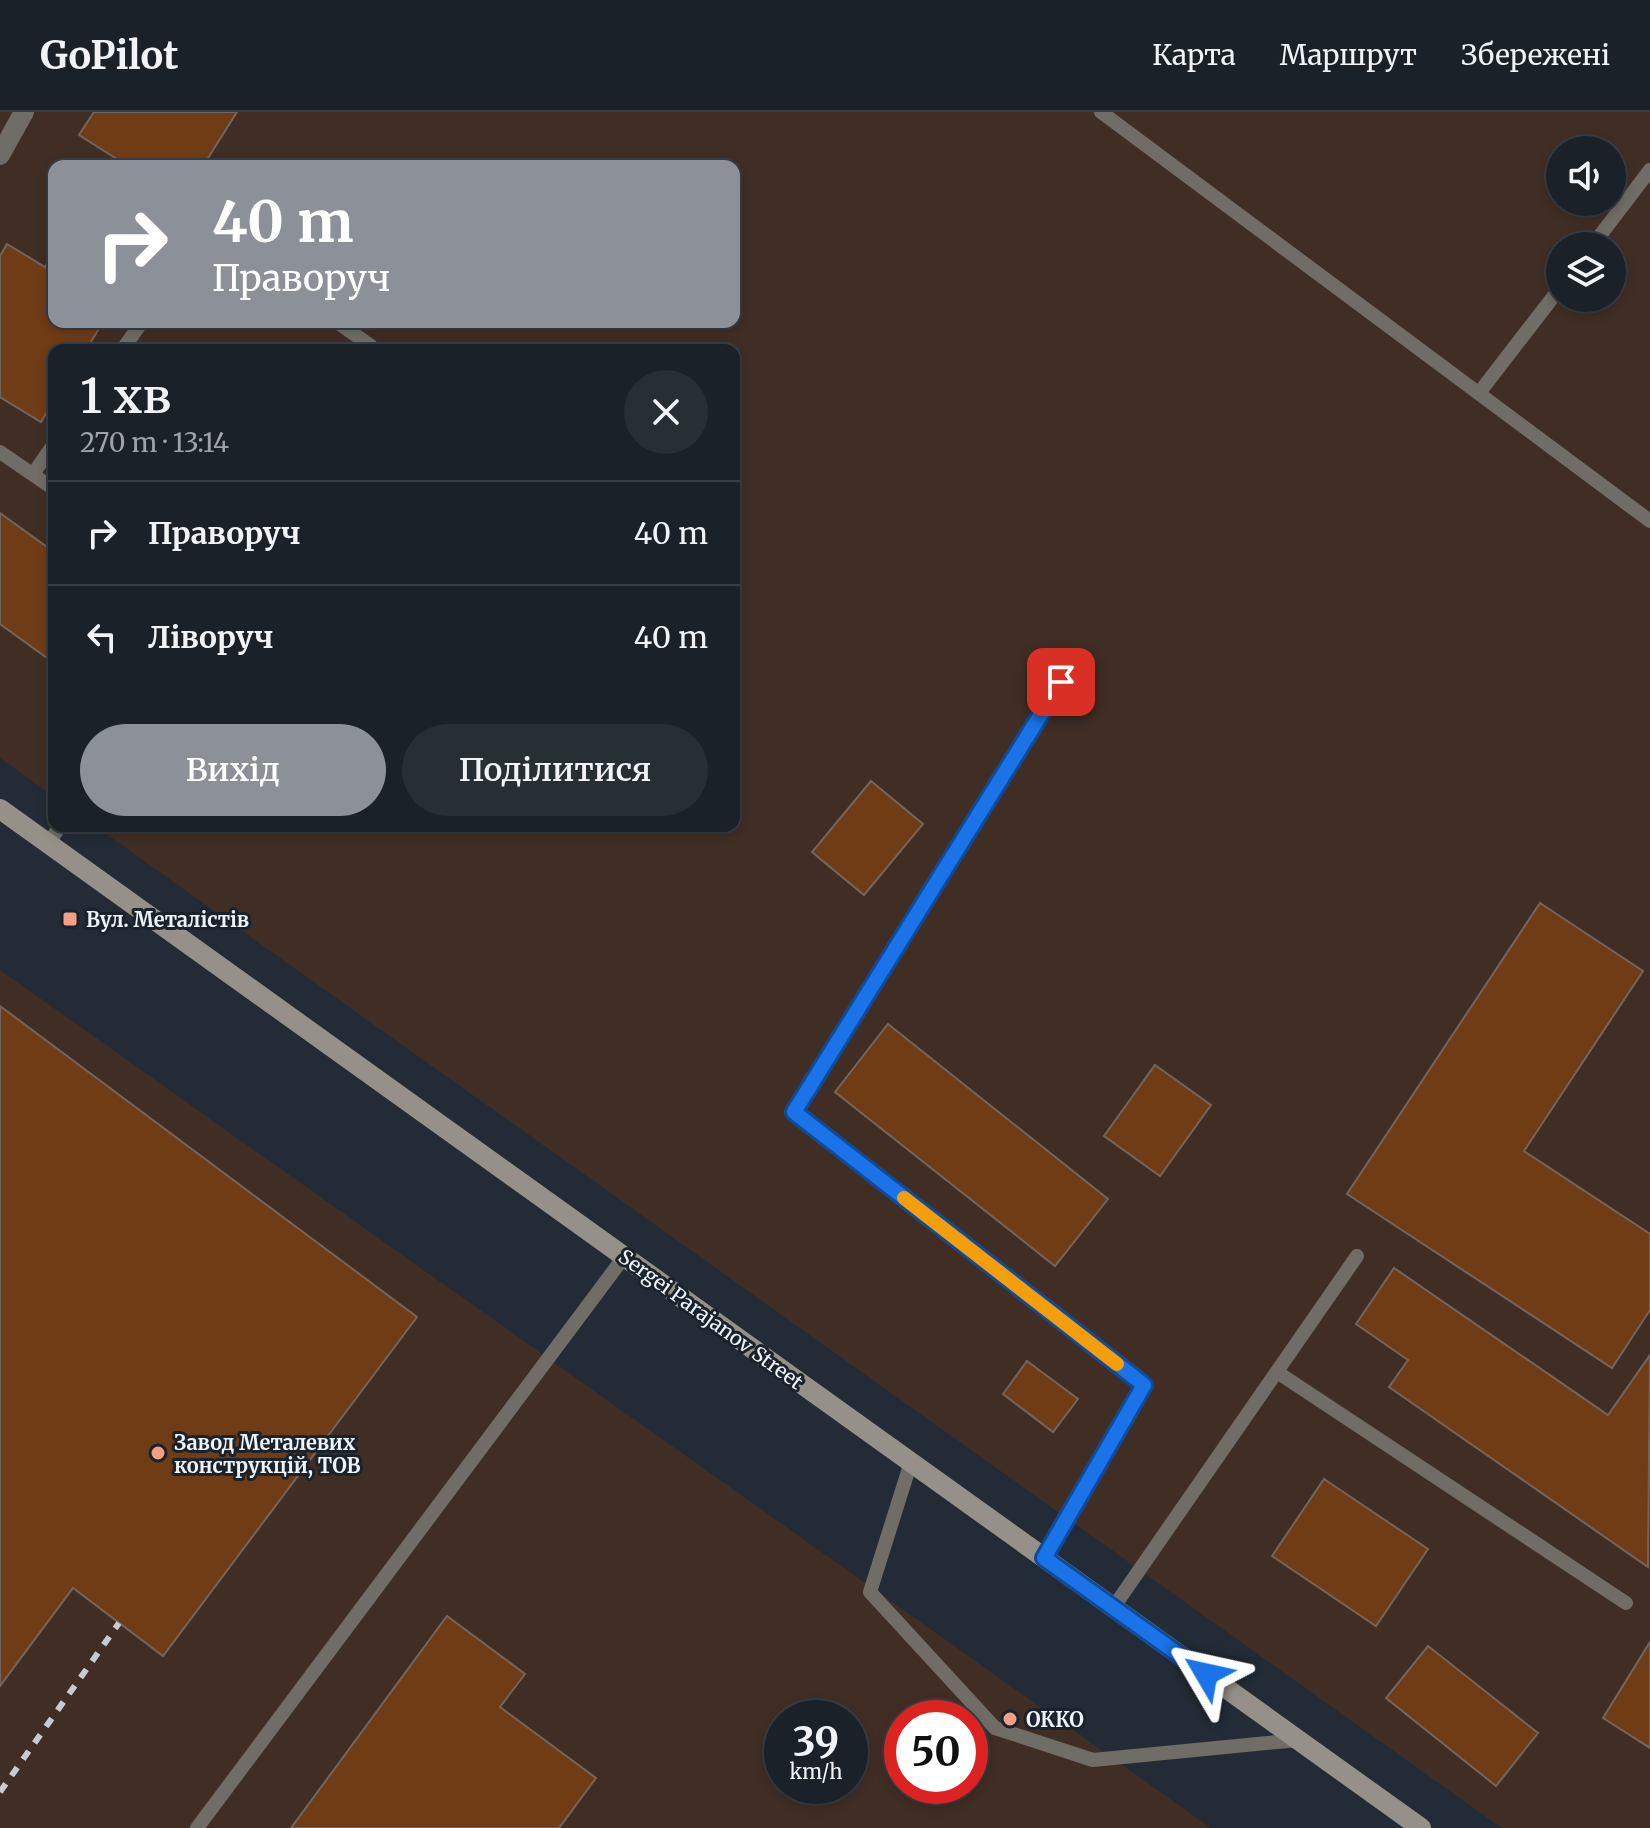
<!DOCTYPE html>
<html lang="uk">
<head>
<meta charset="utf-8">
<style>
  :root { --surface:#1a2128; --page:#272e34; --text:#f1f3f6; --muted:#9fa3a8; --line:#383e45; --accent:#8c9099 }
  body { margin:0; font-family:Merriweather,serif; background:var(--page); color:var(--text); height:100vh; display:flex; flex-direction:column; font-size:30px; white-space:nowrap }
  * { box-sizing:border-box; margin:0 }
  p { font-size:26px; color:var(--muted) }
  .icon { flex:none; width:44px; height:44px; fill:none; stroke:currentColor; stroke-width:2; stroke-linecap:round; stroke-linejoin:round }
  .map { position:relative; flex:1; overflow:hidden }
  .drawer { position:absolute; left:48px; top:232px; width:692px; height:488px; display:flex; flex-direction:column; background:var(--surface); border-radius:16px; box-shadow:0 4px 12px #0003,0 0 0 2px var(--line) }
  .drawer>* { flex:none }
  .top-card { position:absolute; left:48px; top:48px; width:692px; height:168px; border-radius:16px; box-shadow:0 4px 12px #0003,0 0 0 2px var(--line); background:#8c9099; color:#fff; overflow:hidden }
  .buttons { position:absolute; left:1546px; top:24px; display:grid; gap:16px }
  .buttons a { display:grid; place-items:center; width:80px; height:80px; border-radius:50%; background:var(--surface); box-shadow:0 4px 12px #0003,0 0 0 2px var(--line); font-size:40px }
  .speed { position:absolute; left:764px; top:1588px; display:flex; gap:16px; font-size:40px; font-weight:700; text-align:center }
  .speed>* { display:grid; place-content:center; width:104px; height:104px; border-radius:50%; background:var(--surface); box-shadow:0 4px 12px #0003,0 0 0 2px var(--line); line-height:1 }
  .speed small { font-size:20px; font-weight:400 }
  .speed .limit { border:12px solid #d22; background:#fff; color:#111 }
  .pin { position:absolute; display:grid; place-items:center; width:68px; height:68px; color:#fff; margin:-34px; border-radius:16px; box-shadow:0 4px 12px #0006 }
  .me { position:absolute; width:88px; margin:-44px; rotate:306deg; stroke-linejoin:round; filter:drop-shadow(0 0 6px #0008) }
  .turn { display:flex; align-items:center; gap:28px; height:168px; padding:0 32px; font-size:36px }
  .turn .icon { width:104px; height:104px; stroke-width:2.5 }
  .turn b { display:block; font-size:56px; line-height:68px }
  .round { display:grid; place-items:center; flex:none; width:84px; height:84px; border-radius:42px; background:var(--page) }
  .overview { display:flex; align-items:center; justify-content:space-between; height:136px; padding:0 32px }
  h1 { font-size:48px; font-weight:600; line-height:60px }
  .cta { display:flex; gap:16px; margin-top:auto; padding:16px 32px }
  .cta a { flex:1; height:92px; border-radius:48px; background:var(--accent); color:#fff; font-size:32px; font-weight:600; line-height:92px; text-align:center }
  .cta a+a { background:var(--page); color:var(--text) }
  ul { padding:0; list-style:none }
  li { display:flex; align-items:center; gap:24px; height:104px; padding:0 32px; border-top:2px solid var(--line) }
  li div { flex:1 }
  li b { display:block; font-size:30px }
  li em { font-style:normal }
  header { display:flex; align-items:center; gap:48px; box-sizing:border-box; height:112px; padding:0 40px; background:var(--surface); border-bottom:2px solid var(--line) }
  header strong { font-size:38px }
  nav { display:flex; gap:44px; margin-inline-start:auto; font-size:28px }
  .map>svg:first-child { display:block }
</style>
</head>
<body>
<header>
<strong>GoPilot</strong>
<nav><a>Карта</a><a>Маршрут</a><a>Збережені</a></nav>
</header>
<div class="map">
<svg width="1650" height="1716" viewBox="0 0 1650 1716">
  <rect width="100%" height="100%" fill="#232c36"/>
  <path fill="#402e25" fill-rule="evenodd" d="M0 0H1650V1716H1502L95 714H734V238H54V685L0 646ZM1560 38H1612V90H1560ZM54 54H734V210H54ZM1560 134H1612V186H1560Z
    M0 858 1211 1716H0ZM782 1606H850V1674H782ZM902 1606H970V1674H902Z"/>
  <path fill="#703c16" stroke="#73655d" stroke-width="2" d="M94 0H237L203 54H128L79 23Z
    M7 132 45 155 54 140V210H103L86 238H54V288L41 310 0 285V144Z
    M0 401 54 440V551L0 512Z
    M871 669 923 712 864 783 812 740Z
    M1540 791 1643 859 1524 1039 1650 1122V1198L1612 1256 1347 1082Z
    M0 894 417 1205 163 1544 73 1476 0 1574Z
    M888 912 1108 1087 1055 1154 835 980Z
    M1155 953 1211 993 1160 1064 1104 1024Z
    M1394 1156 1608 1303 1650 1243 1648 1455 1389 1275 1408 1248 1356 1212Z
    M1027 1249 1078 1287 1053 1320 1003 1282Z
    M1324 1367 1428 1437 1376 1514 1272 1444Z
    M447 1504 525 1562 500 1595 596 1666 559 1716H291Z
    M1650 1530V1636L1603 1606Z
    M1428 1534 1538 1621 1496 1674 1386 1586Z"/>
  <g fill="none" stroke-linecap="round" stroke-linejoin="round">
    <path stroke="#6f6d66" stroke-width="14" d="M1101 0 1650 409
      M1592 134 1650 58
      M337 210 371 234 368 238
      M122 238 142 210
      M1479 281 1560 176
      M0 340 54 377
      M33 362 54 332
      M48 732 60 714
      M1277 1260 1626 1491
      M911 1350 870 1480 995 1616 1093 1648 1298 1628
      M1044 1446 1144 1273 794 1000 1061 570
      M1113 1496 1357 1144
      M197 1716 624 1145"/>
    <path stroke="#6f6d66" stroke-width="20" d="M0 43 24 0"/>
    <path stroke="#969188" stroke-width="20" d="M0 697 1421 1716"/>
    <path stroke="#c5cbd2" stroke-width="6" stroke-dasharray="10 10" stroke-linecap="butt" d="M0 1680 119 1511"/>
  </g>
  <g fill="none" stroke-linecap="round" stroke-linejoin="round">
    <g stroke="#114b97" stroke-width="20">
      <path id="route" d="M1061 570 794 1000 1144 1273 1044 1446 1206 1562"/>
    </g>
    <use href="#route" stroke="#1a73e8" stroke-width="14"/>
    <path stroke="#f59e0b" stroke-width="14" d="M904 1086 1117 1252"/>
  </g>
  <g fill="#f39f83" stroke="#1a222c" stroke-width="3">
    <rect x="62" y="799" width="16" height="16" rx="4"/>
    <circle cx="158" cy="1341" r="8"/>
    <circle cx="1010" cy="1607" r="8"/>
  </g>
  <g text-anchor="middle" dominant-baseline="central" stroke-width="6" stroke-linejoin="round" paint-order="stroke">
    <g font-size="20" font-weight="bold" fill="#eef4fa" stroke="#1a222c" text-anchor="start">
      <text x="86" y="807">Вул. Металістів</text>
      <text x="174" y="1330">Завод Металевих<tspan x="174" dy="23">конструкцій, ТОВ</tspan></text>
      <text x="1026" y="1607">ОККО</text>
    </g>
    <g font-size="20" fill="#eef4fa" stroke="#1a222c">
      <text transform="translate(711 1207) rotate(36)">Sergei Parajanov Street</text>
    </g>
  </g>
</svg>
<div class="buttons">
<a><svg class="icon" aria-label="sound" viewBox="0 0 24 24"><path d="M4 9h4l5-4v14l-5-4H4zM17 9q2 3 0 6"/></svg></a>
<a><svg class="icon" aria-label="layers" viewBox="0 0 24 24"><path d="M12 4l9 5-9 5-9-5zM3 14l9 5 9-5"/></svg></a>
</div>
<div class="speed"><div>39<small>km/h</small></div><div class="limit">50</div></div>
<div class="pin" style="left:1061px;top:570px;background:#d93025"><svg class="icon" aria-label="arrive" viewBox="0 0 24 24"><path d="M6 21V4h12l-3 4 3 4H6"/></svg></div>
<svg class="me" style="left:1206px;top:1562px" viewBox="-20 -20 40 40"><path d="M0-17L14 15 0 8-14 15z" fill="#1a73e8" stroke="#fff" stroke-width="4"/></svg>
<div class="top-card">
<div class="turn"><svg class="icon" aria-label="right" viewBox="0 0 24 24"><path d="M7 20v-9h11M14 6l5 5-5 5"/></svg><div><b>40 m</b>Праворуч</div></div>
</div>
<section class="drawer">
<div class="overview"><div><h1>1 хв</h1><p>270 m · 13:14</p></div><a class="round"><svg class="icon" aria-label="close" viewBox="0 0 24 24"><path d="M6 6l12 12M18 6L6 18"/></svg></a></div>
<ul>
<li><svg class="icon" aria-label="right" viewBox="0 0 24 24"><path d="M7 20v-9h11M14 6l5 5-5 5"/></svg><div><b>Праворуч</b></div><em>40 m</em></li>
<li><svg class="icon" aria-label="left" viewBox="0 0 24 24"><path d="M17 20v-9H6M10 6l-5 5 5 5"/></svg><div><b>Ліворуч</b></div><em>40 m</em></li>
</ul>
<div class="cta"><a>Вихід</a><a>Поділитися</a></div>
</section>
</div>
</body>
</html>
